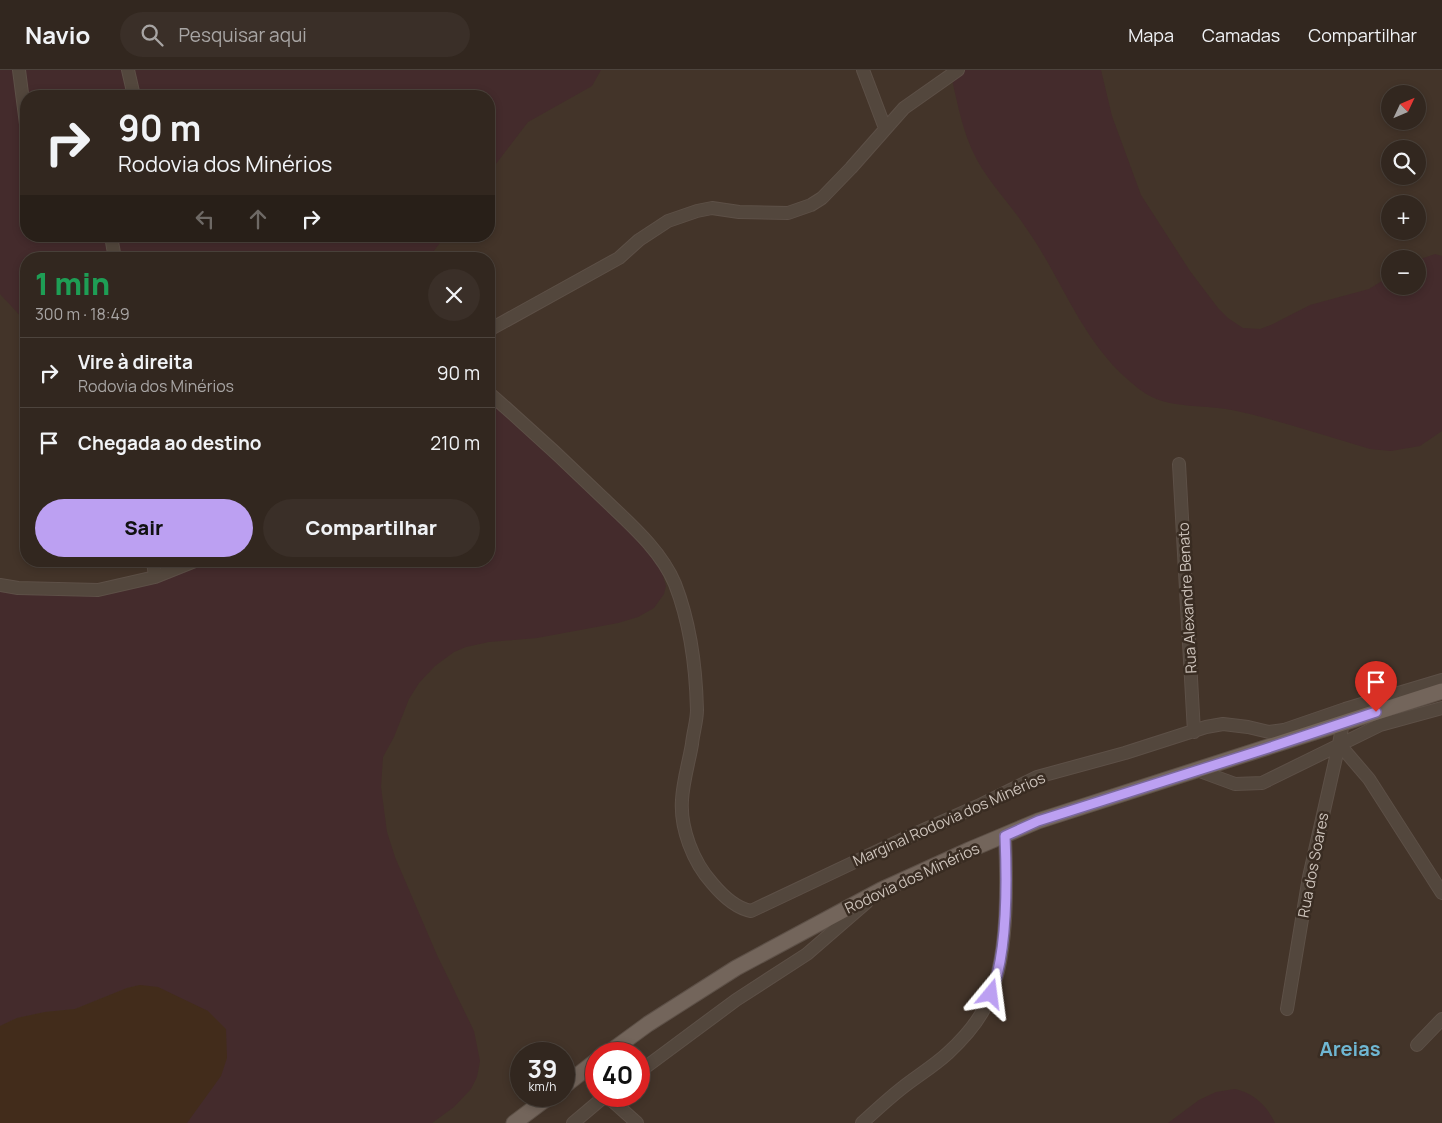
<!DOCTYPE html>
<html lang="pt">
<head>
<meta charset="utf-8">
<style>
  :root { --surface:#32271f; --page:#3a2f28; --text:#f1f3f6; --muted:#a8a5a4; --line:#4d443d; --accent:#bca0f2 }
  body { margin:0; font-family:Manrope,sans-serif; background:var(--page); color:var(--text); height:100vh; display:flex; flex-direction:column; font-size:19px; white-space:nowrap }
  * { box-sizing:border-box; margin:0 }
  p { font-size:16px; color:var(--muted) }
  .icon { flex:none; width:28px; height:28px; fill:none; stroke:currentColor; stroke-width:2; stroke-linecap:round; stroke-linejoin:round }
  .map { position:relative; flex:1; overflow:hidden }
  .drawer { position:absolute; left:20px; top:182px; width:475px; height:315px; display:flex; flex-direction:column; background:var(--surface); border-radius:20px; box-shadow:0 2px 8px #0003,0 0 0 1px var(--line) }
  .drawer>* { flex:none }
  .hud { position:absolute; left:20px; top:20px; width:475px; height:152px; border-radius:20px; box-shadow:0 2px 8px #0003,0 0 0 1px var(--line); background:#32271f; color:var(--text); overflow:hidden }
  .needle { width:32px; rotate:46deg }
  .tools { position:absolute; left:1381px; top:15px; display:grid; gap:10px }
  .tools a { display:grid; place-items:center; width:45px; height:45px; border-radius:50%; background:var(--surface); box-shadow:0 2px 8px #0003,0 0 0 1px var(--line); font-size:25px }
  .speed { position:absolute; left:510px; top:972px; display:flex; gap:10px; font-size:25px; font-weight:700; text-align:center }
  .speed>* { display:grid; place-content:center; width:65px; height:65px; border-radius:50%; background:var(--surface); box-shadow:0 2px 8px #0003,0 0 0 1px var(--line); line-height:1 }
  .speed small { font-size:12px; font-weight:400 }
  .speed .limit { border:8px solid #d22; background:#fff; color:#111 }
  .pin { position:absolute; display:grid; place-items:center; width:42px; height:42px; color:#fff; margin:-51px -21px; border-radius:50% 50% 50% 0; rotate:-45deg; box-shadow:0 0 5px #0007 }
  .pin .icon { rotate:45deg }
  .me { position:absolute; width:55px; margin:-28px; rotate:16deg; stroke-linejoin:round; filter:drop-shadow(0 0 4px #0008) }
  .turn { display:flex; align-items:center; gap:18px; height:105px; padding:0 15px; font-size:22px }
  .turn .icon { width:65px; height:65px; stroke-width:2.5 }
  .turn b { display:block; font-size:35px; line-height:42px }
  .lanes { display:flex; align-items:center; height:48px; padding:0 15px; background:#0003; justify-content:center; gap:25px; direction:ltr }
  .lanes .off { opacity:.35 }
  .round { display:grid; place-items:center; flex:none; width:52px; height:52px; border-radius:26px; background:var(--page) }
  .head { display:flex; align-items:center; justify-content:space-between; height:85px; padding:0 15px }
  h1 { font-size:30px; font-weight:800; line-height:38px; color:#1e9e55 }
  .action { display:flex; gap:10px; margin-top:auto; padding:10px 15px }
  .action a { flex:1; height:58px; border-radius:30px; background:var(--accent); color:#111; font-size:20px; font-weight:800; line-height:58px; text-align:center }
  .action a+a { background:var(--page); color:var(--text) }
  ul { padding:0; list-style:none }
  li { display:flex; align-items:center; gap:15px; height:70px; padding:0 15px; border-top:1px solid var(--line) }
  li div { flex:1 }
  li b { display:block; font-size:19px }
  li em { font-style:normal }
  header { display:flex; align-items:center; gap:30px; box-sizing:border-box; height:70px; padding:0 25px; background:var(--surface); border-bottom:1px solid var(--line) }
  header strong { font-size:24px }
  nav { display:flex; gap:28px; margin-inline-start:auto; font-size:18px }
  .search { width:350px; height:45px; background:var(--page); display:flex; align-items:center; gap:12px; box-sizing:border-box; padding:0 18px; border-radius:28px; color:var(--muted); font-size:19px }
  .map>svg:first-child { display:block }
</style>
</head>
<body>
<header>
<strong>Navio</strong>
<div class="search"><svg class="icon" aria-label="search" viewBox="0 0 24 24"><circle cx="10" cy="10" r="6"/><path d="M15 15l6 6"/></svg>Pesquisar aqui</div>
<nav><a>Mapa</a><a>Camadas</a><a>Compartilhar</a></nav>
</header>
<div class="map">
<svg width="1442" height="1053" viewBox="0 0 1442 1053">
  <rect width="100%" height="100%" fill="#433429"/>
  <path fill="#442b2c" d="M0 0H601L592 16 528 52 489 103V26H26V166H445L428 189H26V252L0 224Z
    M950 0H1101L1112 46 1141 125 1190 201 1218 238 1228 248 1243 258 1260 259 1273 254 1310 235 1369 219 1390 206V216H1418V190L1435 184 1442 186V361L1420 376 1391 381 1370 379C1325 366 1279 350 1232 340 1207 335 1177 338 1154 328 1143 323 1135 316 1126 308 1080 267 1061 207 1026 158 1009 132 985 109 972 80 961 55 956 27 950 0Z
    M489 324 503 334 634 467 649 483 661 500 666 516 664 524 654 538 638 547 618 553 537 568 489 572 466 577 454 582 435 596 419 613 409 629 394 667 383 687 381 717 387 762 395 787 437 885 474 961 480 991 477 1007 471 1019 454 1037 432 1053H183L208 941 140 915 127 918 75 939 45 942 17 948 0 956V512C70 516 137 523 202 491H489Z
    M1235 1019C1254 1023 1267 1036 1275 1053H1168L1199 1030 1216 1022Z"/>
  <path fill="#422c1b" d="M140 915 158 917 208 941 226 959 227 988 221 1006 187 1053H0V956L17 948 45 942 75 939 127 918Z"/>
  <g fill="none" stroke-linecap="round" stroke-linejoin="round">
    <g stroke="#5d5047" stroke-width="14">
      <path id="minor" d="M19 0 26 54
        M128 0 134 26
        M863 0 885 58
        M111 166 115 189
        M489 260 619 188 639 170 668 151 697 141 712 138 739 142 788 143 811 135 822 128 851 98 904 38 958 0
        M489 323C528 357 566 392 603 428 629 453 661 480 675 514 691 555 696 597 697 640 697 651 693 663 692 674 689 692 683 711 682 730 680 758 693 792 712 813 722 825 735 838 751 841L901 770 978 736 1037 707 1125 683 1206 657 1223 654 1248 657 1269 662 1284 660 1345 639 1442 610
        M1179 394 1194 662
        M153 491 155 507
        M0 515 18 518 98 520 155 507 195 491
        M1339 674 1369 709 1442 823
        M1197 700 1235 714 1262 713 1380 655 1442 638
        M1287 939 1309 807 1339 674 1343 652
        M1417 975 1442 949
        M639 1002 736 930 807 884 867 832
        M607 1026 637 1053
        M573 1053 605 1026
        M862 1053C875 1041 888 1029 902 1018 917 1006 934 996 948 983 962 970 978 952 986 935 1009 893 1007 813 1005 766"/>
    </g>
    <g stroke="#5d5047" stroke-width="17">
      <path id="major" d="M607 984 648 954 736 898 881 820 969 780 1038 751 1442 621
        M564 1016 596 991
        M514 1053 550 1026"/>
    </g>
    <use href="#minor" stroke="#53473d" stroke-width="12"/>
    <use href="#major" stroke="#73655b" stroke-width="15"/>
  </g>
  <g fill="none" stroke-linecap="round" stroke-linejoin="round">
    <g stroke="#7a689d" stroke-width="12">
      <path id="route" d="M991 924C1008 882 1007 811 1005 766L1038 751 1265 679 1376 642"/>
    </g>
    <use href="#route" stroke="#bca0f2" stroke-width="9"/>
  </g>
  <g text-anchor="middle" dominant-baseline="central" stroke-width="5" stroke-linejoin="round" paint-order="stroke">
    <g font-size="15" fill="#cdc3bb" stroke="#392c22">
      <text transform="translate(1187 528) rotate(-93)">Rua Alexandre Benato</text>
      <text transform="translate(949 749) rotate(-24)">Marginal Rodovia dos Minérios</text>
      <text transform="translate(1313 795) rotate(-79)">Rua dos Soares</text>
      <text transform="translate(912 808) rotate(-25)">Rodovia dos Minérios</text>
    </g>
    <g font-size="20" font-weight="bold" fill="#6fb7d3" stroke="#392c22">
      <text x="1350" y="978">Areias</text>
    </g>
  </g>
</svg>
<div class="tools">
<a><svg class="needle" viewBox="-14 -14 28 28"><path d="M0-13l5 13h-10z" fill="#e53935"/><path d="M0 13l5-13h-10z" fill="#a8a5a4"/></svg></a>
<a><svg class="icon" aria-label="search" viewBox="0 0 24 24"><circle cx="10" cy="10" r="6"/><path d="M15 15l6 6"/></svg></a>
<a>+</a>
<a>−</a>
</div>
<div class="speed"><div>39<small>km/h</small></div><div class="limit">40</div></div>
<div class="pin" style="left:1376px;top:642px;background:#d93025"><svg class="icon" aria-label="arrive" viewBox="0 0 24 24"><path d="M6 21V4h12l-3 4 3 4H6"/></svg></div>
<svg class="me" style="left:991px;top:924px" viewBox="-20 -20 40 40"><path d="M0-17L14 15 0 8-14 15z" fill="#bca0f2" stroke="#fff" stroke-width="4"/></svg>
<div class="hud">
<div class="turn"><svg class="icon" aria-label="right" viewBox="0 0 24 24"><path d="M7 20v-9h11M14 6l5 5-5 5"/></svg><div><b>90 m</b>Rodovia dos Minérios</div></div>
<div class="lanes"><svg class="icon off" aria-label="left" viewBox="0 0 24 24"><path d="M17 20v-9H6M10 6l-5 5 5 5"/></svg><svg class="icon off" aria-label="ahead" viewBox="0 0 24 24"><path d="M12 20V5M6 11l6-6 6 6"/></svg><svg class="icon" aria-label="right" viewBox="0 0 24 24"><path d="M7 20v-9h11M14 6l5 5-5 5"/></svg></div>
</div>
<section class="drawer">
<div class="head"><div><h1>1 min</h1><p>300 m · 18:49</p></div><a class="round"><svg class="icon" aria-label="close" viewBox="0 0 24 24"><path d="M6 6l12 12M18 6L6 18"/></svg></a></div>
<ul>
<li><svg class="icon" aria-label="right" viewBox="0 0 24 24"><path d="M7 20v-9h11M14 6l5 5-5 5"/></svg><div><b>Vire à direita</b><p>Rodovia dos Minérios</p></div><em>90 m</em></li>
<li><svg class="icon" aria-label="arrive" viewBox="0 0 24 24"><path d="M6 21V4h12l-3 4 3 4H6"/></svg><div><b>Chegada ao destino</b></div><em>210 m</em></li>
</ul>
<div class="action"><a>Sair</a><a>Compartilhar</a></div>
</section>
</div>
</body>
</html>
